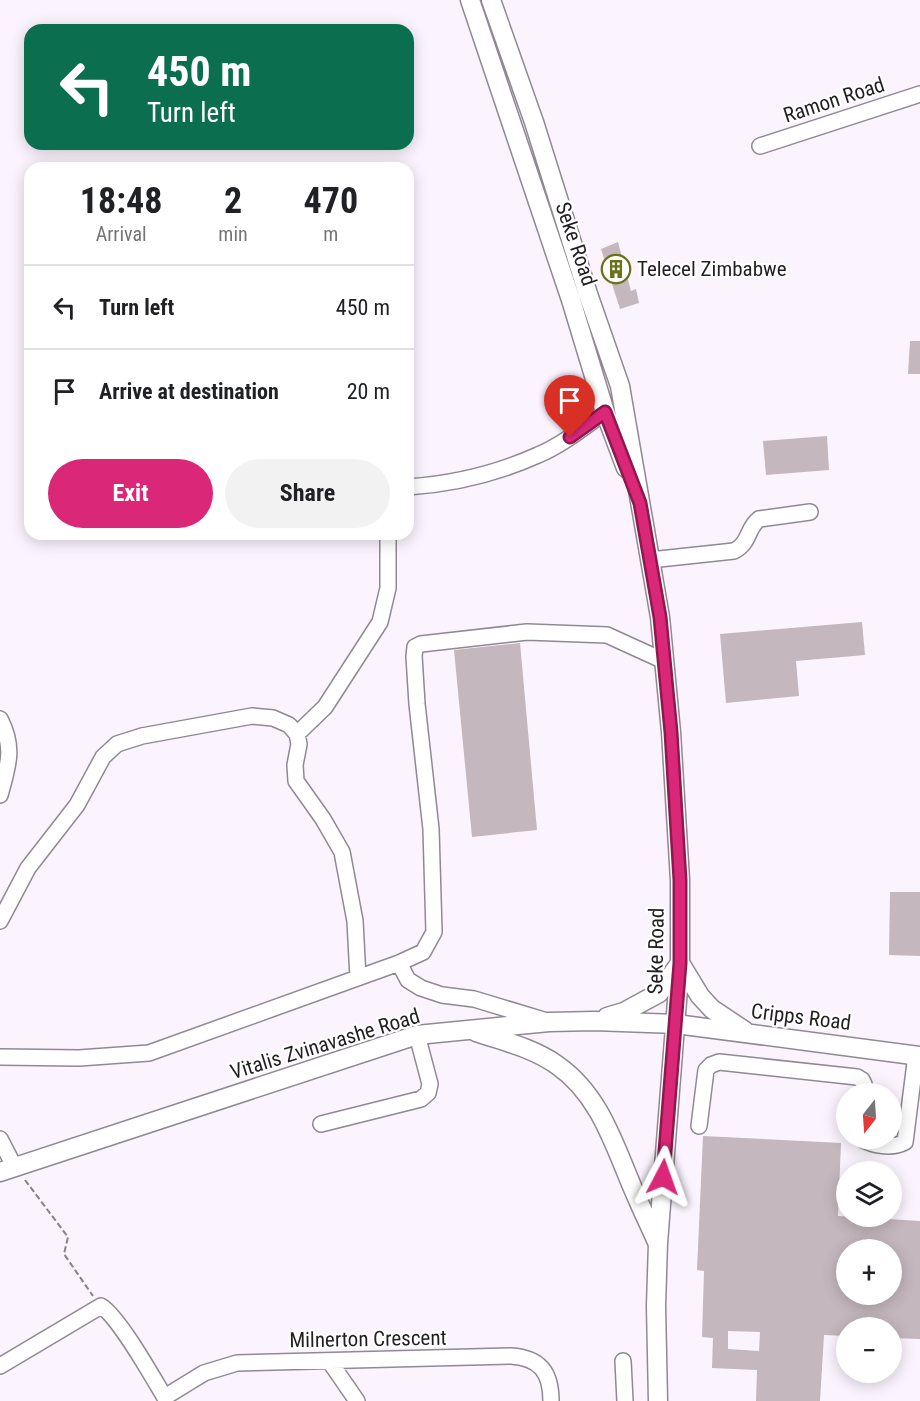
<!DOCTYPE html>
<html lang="en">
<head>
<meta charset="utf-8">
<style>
  :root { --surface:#fff; --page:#f2f2f2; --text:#202124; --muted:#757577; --line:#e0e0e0; --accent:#db2777 }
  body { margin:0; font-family:"Roboto Condensed",sans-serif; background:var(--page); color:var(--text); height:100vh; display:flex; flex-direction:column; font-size:22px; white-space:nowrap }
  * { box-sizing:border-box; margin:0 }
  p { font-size:20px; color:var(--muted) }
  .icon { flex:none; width:33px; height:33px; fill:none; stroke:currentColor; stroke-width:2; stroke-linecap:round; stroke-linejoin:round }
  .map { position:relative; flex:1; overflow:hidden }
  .panel { position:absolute; left:24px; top:162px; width:390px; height:378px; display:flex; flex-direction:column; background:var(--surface); border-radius:18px; box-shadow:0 3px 15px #0003 }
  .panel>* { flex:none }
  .hud { position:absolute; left:24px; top:24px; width:390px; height:126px; border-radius:18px; box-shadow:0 3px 15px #0003; background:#0b6e4f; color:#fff; overflow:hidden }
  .needle { width:39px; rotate:197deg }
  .fabs { position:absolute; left:836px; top:1083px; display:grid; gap:12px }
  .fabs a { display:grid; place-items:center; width:66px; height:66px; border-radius:50%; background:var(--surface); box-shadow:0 3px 15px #0003; font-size:30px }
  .pin { position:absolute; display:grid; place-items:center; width:51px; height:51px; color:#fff; margin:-62px -26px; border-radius:50% 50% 50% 0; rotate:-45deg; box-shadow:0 0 6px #0007 }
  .pin .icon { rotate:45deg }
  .me { position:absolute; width:66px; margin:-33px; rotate:4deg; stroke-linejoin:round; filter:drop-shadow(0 0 4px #0008) }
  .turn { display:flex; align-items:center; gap:21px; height:126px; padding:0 24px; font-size:27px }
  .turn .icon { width:78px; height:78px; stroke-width:2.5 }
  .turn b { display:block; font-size:42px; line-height:51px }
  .eta { display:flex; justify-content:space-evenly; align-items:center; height:102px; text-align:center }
  .eta b { font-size:36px; font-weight:700; line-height:42px }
  .primary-button { display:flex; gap:12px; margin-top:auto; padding:12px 24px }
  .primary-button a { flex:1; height:69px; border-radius:36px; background:var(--accent); color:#fff; font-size:24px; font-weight:700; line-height:69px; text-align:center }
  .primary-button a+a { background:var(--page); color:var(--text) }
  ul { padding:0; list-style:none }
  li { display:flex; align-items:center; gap:18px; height:84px; padding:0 24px; border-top:2px solid var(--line) }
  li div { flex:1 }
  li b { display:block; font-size:22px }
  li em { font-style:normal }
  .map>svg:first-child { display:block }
</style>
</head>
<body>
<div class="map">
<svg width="920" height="1401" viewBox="0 0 920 1401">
  <rect width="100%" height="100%" fill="#fbf3fe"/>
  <path fill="#c4b7bd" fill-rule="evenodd" d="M618 242 631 291 636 289 639 303 620 309 601 249Z
    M910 341H920V374H908Z
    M827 436 829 470 766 475 763 441Z
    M862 622 865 655 796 661 799 696 726 703 720 634Z
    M520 643 537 830 472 837 454 650Z
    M890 892H920V956L889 955Z
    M703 1136 841 1143 838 1216 920 1221V1339L891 1338V1328H846V1336L824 1335 820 1401H756L757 1370 712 1368 713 1338 702 1337 704 1271 697 1270ZM846 1250H891V1294H846ZM728 1331 760 1332 759 1351 728 1349Z"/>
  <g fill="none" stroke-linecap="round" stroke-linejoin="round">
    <g stroke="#908993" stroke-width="18">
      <path id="minor" d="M760 146 920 94
        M408 487C452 484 498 473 538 455 562 445 584 427 605 412
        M650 560 734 551C750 543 747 528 759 519L810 512
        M0 719C15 748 8 766 0 795
        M297 734 325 707 380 622 388 588V534
        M0 921 28 868 77 805 103 757 117 744 142 736 252 716 273 718 289 725 297 734 299 744 295 765 296 781 323 819 342 852 355 921 358 978
        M399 963 408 980 421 988 442 995 474 999 547 1021
        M0 1057 79 1058 149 1053 399 963 423 952 434 932 431 829 417 704 414 656 415 647 421 644 527 632 607 635 664 661
        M321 1124 421 1099 428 1093 430 1084 417 1035
        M699 1126 706 1070 711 1065 719 1062 857 1077 862 1080 864 1084 863 1094
        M860 1138C873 1146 892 1149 905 1142L916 1055
        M0 1139 15 1168
        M623 1361 625 1401
        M330 1362 357 1401
        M0 1366 101 1306C120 1318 154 1380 167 1401
        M165 1397 204 1373 237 1363 511 1356C540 1358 551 1372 551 1401"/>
    </g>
    <g stroke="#908993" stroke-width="21">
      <path id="major" d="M470 0 571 300 605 412 626 468
        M491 0 534 122 588 294 620 386 660 617 671 732 680 880V963L658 1243 656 1306 658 1401
        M680 963 700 996 712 1009 745 1031
        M607 1017 624 1012 659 993 680 963
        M476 1032C503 1041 533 1048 557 1065 603 1097 616 1152 638 1200 644 1214 651 1228 657 1242
        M0 1172 417 1035 549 1022 594 1021 676 1024 920 1056"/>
    </g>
    <path stroke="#878189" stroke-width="2" stroke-dasharray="6 3" stroke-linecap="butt" d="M25 1180 68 1237 64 1254 93 1296"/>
    <use href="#minor" stroke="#fff" stroke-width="15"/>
    <use href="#major" stroke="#fff" stroke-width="18"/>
  </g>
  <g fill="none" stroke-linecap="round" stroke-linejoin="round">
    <g stroke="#8e194d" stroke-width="15">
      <path id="route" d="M570 437 605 412 640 503 660 617 671 732 680 880V963L663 1177"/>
    </g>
    <use href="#route" stroke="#db2777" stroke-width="10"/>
  </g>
  <defs>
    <g id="building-ring" transform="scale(1.5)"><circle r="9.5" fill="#fff" stroke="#697119" stroke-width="1.5"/><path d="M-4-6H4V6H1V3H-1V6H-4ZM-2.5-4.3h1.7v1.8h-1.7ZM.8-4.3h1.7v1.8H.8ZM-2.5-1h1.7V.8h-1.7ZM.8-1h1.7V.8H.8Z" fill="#697119"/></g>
  </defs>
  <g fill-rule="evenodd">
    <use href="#building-ring" x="616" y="269"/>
  </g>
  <g text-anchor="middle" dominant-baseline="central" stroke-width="4.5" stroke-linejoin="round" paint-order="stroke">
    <g font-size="21" fill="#221f23" stroke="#fff">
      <text transform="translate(834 100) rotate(-18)">Ramon Road</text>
      <text transform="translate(576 244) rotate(71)">Seke Road</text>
      <text transform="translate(656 951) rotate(-89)">Seke Road</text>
      <text transform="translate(801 1017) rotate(7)">Cripps Road</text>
      <text transform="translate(325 1044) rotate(-17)">Vitalis Zvinavashe Road</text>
      <text transform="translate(368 1339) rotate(-1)">Milnerton Crescent</text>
    </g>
    <g font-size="21" fill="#221f23" stroke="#fff" text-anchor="start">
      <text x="637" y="269">Telecel Zimbabwe</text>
    </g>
  </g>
</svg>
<div class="fabs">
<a><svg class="needle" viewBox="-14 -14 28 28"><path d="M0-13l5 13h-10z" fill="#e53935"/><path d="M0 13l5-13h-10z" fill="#757577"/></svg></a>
<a><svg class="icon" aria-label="layers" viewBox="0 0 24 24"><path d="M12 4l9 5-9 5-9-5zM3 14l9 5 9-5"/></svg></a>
<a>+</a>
<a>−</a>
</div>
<div class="pin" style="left:570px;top:437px;background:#d93025"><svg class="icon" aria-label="arrive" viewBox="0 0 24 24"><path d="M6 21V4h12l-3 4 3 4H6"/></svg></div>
<svg class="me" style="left:663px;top:1177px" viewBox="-20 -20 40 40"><path d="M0-17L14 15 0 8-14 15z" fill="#db2777" stroke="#fff" stroke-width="4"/></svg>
<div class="hud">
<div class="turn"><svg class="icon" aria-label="left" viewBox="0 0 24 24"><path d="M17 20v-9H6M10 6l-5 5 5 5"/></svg><div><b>450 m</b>Turn left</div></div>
</div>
<section class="panel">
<div class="eta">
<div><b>18:48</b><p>Arrival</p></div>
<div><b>2</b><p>min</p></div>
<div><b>470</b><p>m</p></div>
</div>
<ul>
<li><svg class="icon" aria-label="left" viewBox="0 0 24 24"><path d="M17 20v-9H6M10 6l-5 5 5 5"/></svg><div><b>Turn left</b></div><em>450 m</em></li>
<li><svg class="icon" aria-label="arrive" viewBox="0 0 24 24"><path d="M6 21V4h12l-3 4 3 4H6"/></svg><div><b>Arrive at destination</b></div><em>20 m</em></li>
</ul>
<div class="primary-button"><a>Exit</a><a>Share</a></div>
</section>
</div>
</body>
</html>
